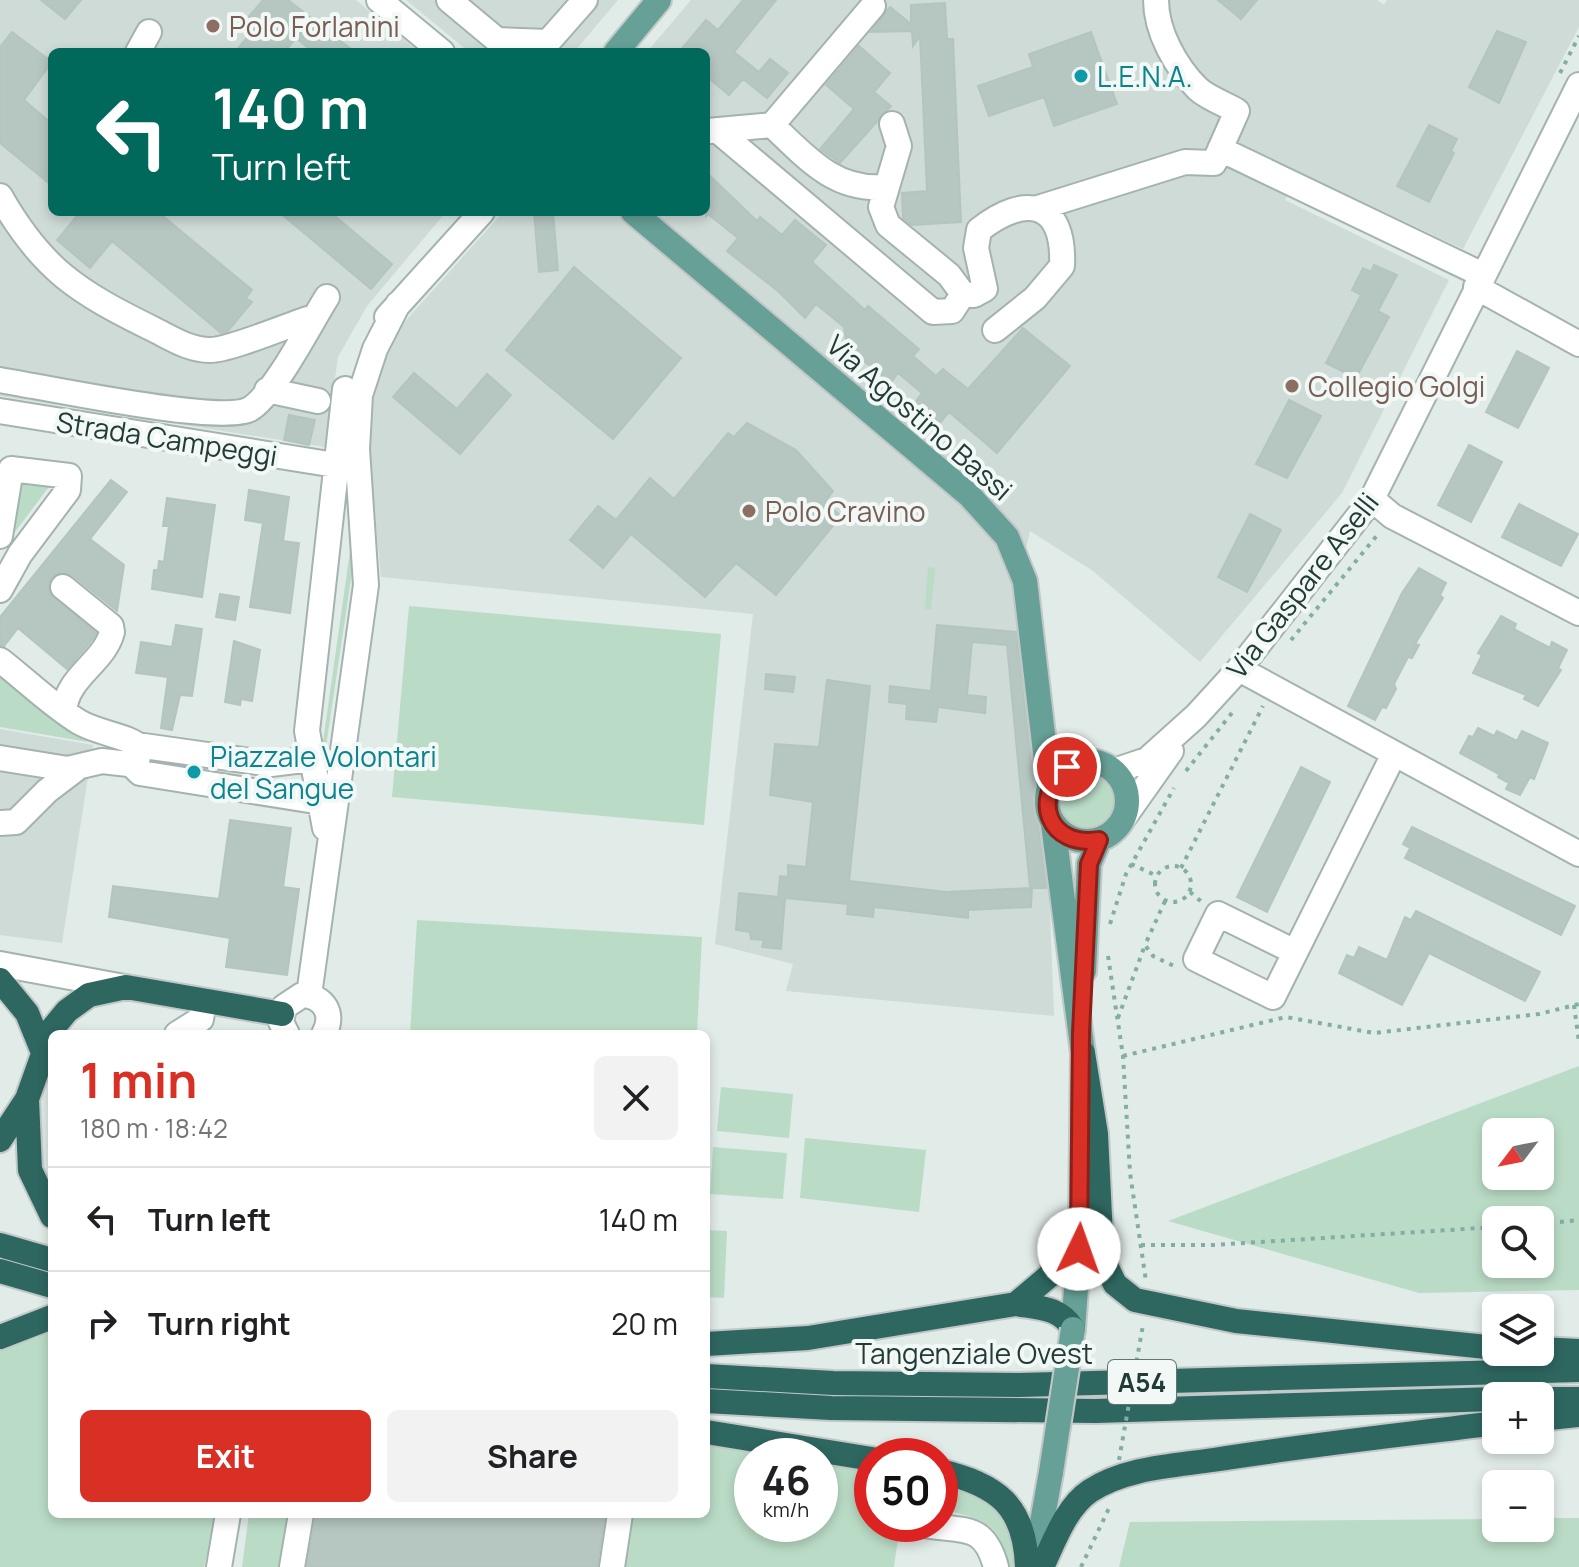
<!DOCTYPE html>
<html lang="en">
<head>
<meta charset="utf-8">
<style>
  :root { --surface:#fff; --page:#f2f2f2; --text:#202124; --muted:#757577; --line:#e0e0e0; --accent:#d93025 }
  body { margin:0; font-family:Manrope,sans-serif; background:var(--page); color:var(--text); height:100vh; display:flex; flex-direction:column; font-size:30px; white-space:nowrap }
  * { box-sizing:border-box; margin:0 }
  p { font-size:26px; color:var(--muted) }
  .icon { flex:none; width:44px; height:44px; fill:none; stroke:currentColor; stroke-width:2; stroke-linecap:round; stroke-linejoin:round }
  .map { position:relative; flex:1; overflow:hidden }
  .panel { position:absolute; left:48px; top:1030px; width:662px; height:488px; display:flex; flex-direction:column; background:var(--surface); border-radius:12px; box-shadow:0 4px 12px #0003 }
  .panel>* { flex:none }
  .hud { position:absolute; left:48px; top:48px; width:662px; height:168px; border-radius:12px; box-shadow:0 4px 12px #0003; background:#00695c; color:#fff; overflow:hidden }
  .needle { width:52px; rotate:238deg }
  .controls { position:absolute; left:1482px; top:1118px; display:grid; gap:16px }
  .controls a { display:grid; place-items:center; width:72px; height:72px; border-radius:12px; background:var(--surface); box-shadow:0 4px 12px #0003; font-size:40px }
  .speed { position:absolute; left:734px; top:1438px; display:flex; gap:16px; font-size:40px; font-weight:700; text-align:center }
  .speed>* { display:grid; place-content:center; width:104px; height:104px; border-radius:50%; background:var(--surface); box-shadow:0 4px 12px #0003; line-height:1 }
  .speed small { font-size:20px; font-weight:400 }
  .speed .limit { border:12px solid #d22; background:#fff; color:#111 }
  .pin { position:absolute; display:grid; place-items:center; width:68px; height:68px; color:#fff; margin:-34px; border:4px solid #fff; border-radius:50%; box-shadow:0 2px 8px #0007 }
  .me { position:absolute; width:88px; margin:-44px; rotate:3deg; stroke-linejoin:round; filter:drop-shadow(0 0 6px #0008) }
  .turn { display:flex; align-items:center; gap:28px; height:168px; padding:0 32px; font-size:36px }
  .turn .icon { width:104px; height:104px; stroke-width:2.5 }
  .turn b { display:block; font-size:56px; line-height:68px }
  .round { display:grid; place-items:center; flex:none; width:84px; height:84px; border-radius:12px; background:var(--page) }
  .head { display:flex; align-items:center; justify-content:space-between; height:136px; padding:0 32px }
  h1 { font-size:48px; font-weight:700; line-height:60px; color:var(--accent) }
  .primary-button { display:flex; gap:16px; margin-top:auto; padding:16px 32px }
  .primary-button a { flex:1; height:92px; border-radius:12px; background:var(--accent); color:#fff; font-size:32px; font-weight:700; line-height:92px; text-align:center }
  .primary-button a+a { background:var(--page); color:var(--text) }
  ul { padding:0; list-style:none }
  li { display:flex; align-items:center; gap:24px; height:104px; padding:0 32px; border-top:2px solid var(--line) }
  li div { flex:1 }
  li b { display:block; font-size:30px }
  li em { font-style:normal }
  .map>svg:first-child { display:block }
</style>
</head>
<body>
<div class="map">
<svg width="1579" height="1567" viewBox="0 0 1579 1567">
  <rect width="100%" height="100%" fill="#e1ebe7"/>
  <path fill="#cfdbd7" d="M0 0H356L419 52H52V212H446L367 306 338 357 325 447 0 396Z
    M406 0H618L574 52H469Z
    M691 0H1377L1384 5 1387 0H1579V27L1463 249 1299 172 1285 200 1449 280 1342 493 1200 662 1093 571 1030 531 1025 553 1049 888 1054 1016 786 991 793 964 715 944 753 614 381 577 367 434 370 384 392 336 503 212H706V52H647Z
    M0 729 93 745 62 943 0 935Z"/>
  <path fill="#badcc6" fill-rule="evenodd" d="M20 474 54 480 12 536Z
    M352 537 357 539 325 753 322 749Z
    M928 567 935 568 931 609H925Z
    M409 606 721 634 704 825 392 797Z
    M0 677 54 722 88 742 0 727Z
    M1060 801a27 27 0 1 1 54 0a27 27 0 1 1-54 0Z
    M417 920 702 937 697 1034H410Z
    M1579 1066V1290L1419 1293 1168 1221ZM1496 1132H1540V1176H1496ZM1540 1220V1264H1496V1220Z
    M721 1087 793 1094 789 1138 717 1131Z
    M805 1138 926 1150 919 1212 800 1198Z
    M713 1147 787 1153 783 1199 710 1194Z
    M706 1230 727 1231 724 1298 706 1297Z
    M52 1327V1514H217L204 1567H0V1349Z
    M706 1445 770 1456H752V1524H820V1462L872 1469V1524H900L894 1567H622L630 1514H706Z
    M940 1480 984 1495 1012 1528 1016 1567H1003C1008 1523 976 1516 940 1510Z
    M249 1514H292L284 1567H242Z
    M1540 1518H1579V1567H1119L1130 1522 1496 1519V1528H1540Z"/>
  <path fill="#b6c6c1" stroke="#b4c5bf" stroke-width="2" d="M41 0H81L65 19Z
    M263 0H288L355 52H313L296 38 284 52H235L255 28 246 20Z
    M743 0H776L734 52 759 72 770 59 788 73 767 98 743 79 729 95 706 76V52H679L706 20 718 30Z
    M1218 0H1257L1241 19Z
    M945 3 947 39H953L961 222 912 225 903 218 902 193 927 191 920 36 913 46 912 31 871 32 890 7 911 24V5Z
    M1497 31 1526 42 1499 103 1469 87Z
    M12 32 52 62 24 100 52 124V186L0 143V47Z
    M1091 32 1117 104 1054 126 1044 97 989 116 978 86 1033 67 1029 54Z
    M859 46 890 73 874 92 891 106 840 163 820 149 854 109 826 85Z
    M1429 125 1457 139 1451 151 1454 153 1429 202 1397 186Z
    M706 172 757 221 760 217 782 235 795 220 826 245 812 262 865 310 868 306 919 349 913 356 936 376 943 369 968 389 1023 328 1070 366 997 453 949 412 939 424 914 404 922 393 898 373 891 382 847 348 844 327 816 304 805 318 779 292 727 251 738 238 708 214 706 216Z
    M80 212H158L252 290 246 298 252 302 227 332 221 333 112 241 90 268 57 240Z
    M279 212H330L392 264 371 289Z
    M534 212H553L558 270 539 272Z
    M1374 265 1397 275 1378 311 1389 317 1356 378 1326 363 1361 295 1352 290 1363 268 1371 272Z
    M574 267 681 358 613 439 506 350Z
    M1517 351 1549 368 1518 428 1486 412Z
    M414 373 457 409 487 374 511 395 460 454 393 397Z
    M1289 400 1321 416 1287 478 1256 464Z
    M289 415 315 420 309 445 284 440Z
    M747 423 796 450 833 491 825 502 841 516 776 595 736 563 705 597 631 534 603 568 570 540 598 506 616 520 650 478 674 499 728 433 734 437Z
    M1469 445 1502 462 1471 522 1438 505Z
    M111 480 127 492 90 539 124 565 117 611 72 575 58 573 51 578 49 593 96 633 89 644 67 669 18 628 4 646 0 645V617Z
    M249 490 289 497 283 541 299 543 290 613 250 607 263 523 245 520Z
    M167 498 215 505 202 597 152 589 154 570H158L159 561 164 562 169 526H163Z
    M1519 504 1578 534 1561 566 1502 537Z
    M1250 514 1281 530 1247 592 1218 577Z
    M1419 568 1446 583 1440 595 1443 598 1415 644 1419 645 1412 658 1408 657 1394 684 1396 689 1386 708 1382 707 1375 720 1348 706 1402 593Z
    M220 594 239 597 235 620 216 617Z
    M1501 616 1516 624 1514 629 1550 648 1552 642 1567 650 1558 668 1561 670 1538 706 1524 699 1526 695 1473 673 1482 655 1478 653Z
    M176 625 202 629 192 696 180 695 172 730 161 728 168 677 136 673 141 642 172 647Z
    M937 625 1016 632 1034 788 1042 799 1043 813 1038 826 1046 888H1032L1031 907 968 910V918L874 907 873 917 847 914 848 904 785 898 781 949 762 947 764 940 751 939 750 932 736 930 739 893 778 897 780 876 788 877V865L806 867 813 802 770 795 775 744 819 747 827 680 870 686 849 881 947 892 1030 888 1007 645 972 642 967 695 986 697 985 713 938 707 936 722 906 719 907 704 889 702 890 686 931 691Z
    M234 641 260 650 252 701 241 699 240 705 225 702Z
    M766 674 795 677 793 692 765 689Z
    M1478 728 1494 736 1497 731 1517 741 1522 731 1548 743 1534 779 1530 777 1520 795 1506 789 1509 783 1498 777 1499 774 1460 753 1469 736 1473 737Z
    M1301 767 1330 782 1267 912 1237 897Z
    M230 820 291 828 283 887 299 889 287 975 226 967 230 938 109 917 113 886 219 899Z
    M1412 827 1575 906 1561 935 1405 858 1410 848 1403 844Z
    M1416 911 1540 972 1525 1001 1429 953 1402 1005 1339 973 1347 955 1354 958 1359 947 1387 960 1405 917 1411 920Z
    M316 1514H605L597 1567H307Z"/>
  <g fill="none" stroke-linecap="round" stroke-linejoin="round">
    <g stroke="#a4b3af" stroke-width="28">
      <path id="minor" d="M379 0 442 52
        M449 0 497 40 548 42 585 0
        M138 52 149 32
        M772 125C806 157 834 191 884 187
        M717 130 933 312 952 311 963 294 949 275 888 225 881 207 899 146 892 124
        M708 131 772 125 873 6
        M1220 149 1483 275
        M0 196C42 270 78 292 153 329 171 338 189 350 210 350 231 350 290 324 314 317
        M1038 208 1185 162 1214 163 1237 111C1225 104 1208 98 1198 89 1176 67 1156 32 1156 0
        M1476 287 1579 344
        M963 294 974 295 985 289 976 248 979 230C1026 193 1065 201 1062 266L1035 298 995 330
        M387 317 482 212
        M0 380C43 387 221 425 250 409 274 395 311 322 327 297
        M267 390 318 401
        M0 411 335 465
        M1372 499 1392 516 1579 613
        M0 536 11 469 69 476 68 490 20 554 0 590
        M63 587 111 626 112 632C104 663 67 676 64 711
        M0 660C26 680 51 705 79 722 97 733 130 736 141 748
        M1239 669 1579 854
        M0 758 68 769 102 761 137 765
        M311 759 271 764 144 746 139 749 136 769 140 773 334 804
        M1114 771 1147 760 1196 716 1239 669 1372 499 1579 85
        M1125 816 1171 751
        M0 823 16 822 47 791 76 769
        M325 828 307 731 345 389
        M1295 952 1218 914 1196 959 1273 997 1393 756
        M0 964 124 987
        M309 995 366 585 357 449 360 395 375 349 398 304
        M177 1034 201 1019 204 1001
        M287 1034 281 1022 284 1007 302 995C324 996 335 1014 324 1034
        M923 1525C964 1532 984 1522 996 1567
        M219 1567 228 1514
        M292 1567 301 1514
        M612 1567 620 1514"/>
    </g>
    <g stroke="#c1c8c7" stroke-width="28">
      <path id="major" d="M616 52 659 0
        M633 212 969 495 1007 537 1025 581 1049 786
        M1047 801a40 40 0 1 1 80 0a40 40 0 1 1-80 0Z
        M1053 824 1083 1053 1081 1222 1073 1329
        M1084 971 1089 864 1099 840
        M1034 1567 1051 1472"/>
    </g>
    <g stroke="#c1c8c7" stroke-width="28">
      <path id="highway" d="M0 980 27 1013 42 1050
        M1083 1053 1096 1134 1102 1257 1115 1284 1135 1300 1236 1321 1496 1348
        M27 1099 30 1170 52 1216
        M0 1140 27 1099 52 1029 67 1011 89 995 126 987 282 1014
        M0 1245 52 1260
        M0 1271 52 1286
        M1016 1304C1039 1308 1060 1307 1073 1329
        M0 1337 52 1317
        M706 1344 808 1338 1016 1304 1049 1276 1081 1222
        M1540 1349 1579 1351
        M706 1376 833 1383 1019 1385 1579 1370
        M1540 1399H1579
        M706 1401 831 1408 1095 1411 1496 1399
        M1540 1419 1579 1415
        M706 1432 872 1459
        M940 1471C997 1485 1025 1505 1027 1567
        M1042 1567C1054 1542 1066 1507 1090 1491 1125 1468 1172 1466 1213 1460 1307 1445 1402 1435 1496 1423"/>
    </g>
    <path stroke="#82aea4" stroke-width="4" stroke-dasharray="4 6" stroke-linecap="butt" d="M1560 73 1579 36
      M1291 640 1379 533
      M1066 744 1074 751 1102 754
      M1186 771 1235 709
      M1131 864 1157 876
      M1155 884a18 18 0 1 1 36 0a18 18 0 1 1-36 0Z
      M1181 868 1263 706
      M1190 892 1203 903
      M1165 901 1145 945 1153 956 1178 968
      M1110 924 1126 874 1174 788
      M1108 956 1123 1056 1130 1173 1146 1281
      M1574 1005 1579 1042
      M1118 1018 1145 945
      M1123 1056 1286 1017 1374 1033 1539 1014 1579 1004
      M1540 1224 1579 1220
      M1141 1245H1213L1496 1227
      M1081 1567 1111 1504"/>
    <use href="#minor" stroke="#fff" stroke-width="24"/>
    <use href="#major" stroke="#66a096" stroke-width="24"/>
    <use href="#highway" stroke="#2e6760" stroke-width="24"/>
    <g stroke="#c1c8c7" stroke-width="28" stroke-linecap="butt">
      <path id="major-bridge" d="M1051 1472 1073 1329"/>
    </g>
    <path stroke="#82aea4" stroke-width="4" stroke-dasharray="4 6" stroke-linecap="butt" d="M1119 1460 1143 1325"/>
    <use href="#major-bridge" stroke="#66a096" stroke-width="24"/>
  </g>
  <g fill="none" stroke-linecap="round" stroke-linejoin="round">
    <g stroke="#8d1f18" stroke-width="20">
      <path id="route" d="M1067 767C1030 799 1049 848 1099 840L1089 864 1081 1033 1079 1249"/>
    </g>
    <use href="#route" stroke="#d93025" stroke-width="14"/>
  </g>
  <g fill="#8d6e63" stroke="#f1f8f5" stroke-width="3">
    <circle cx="213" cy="26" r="8"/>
    <circle cx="1292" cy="386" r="8"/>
    <circle cx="749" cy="511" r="8"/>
  </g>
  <g fill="#0f9aa8" stroke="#f1f8f5" stroke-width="3">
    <circle cx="1081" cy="76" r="8"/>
    <circle cx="194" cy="772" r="8"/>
  </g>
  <g text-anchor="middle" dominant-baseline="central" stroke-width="8" stroke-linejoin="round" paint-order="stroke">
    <rect fill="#f1f8f5" stroke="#607470" stroke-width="2" x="1108" y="1360" width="68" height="44" rx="6"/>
    <g font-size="26" font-weight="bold" fill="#223b37">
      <text x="1142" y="1382">A54</text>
    </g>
    <g font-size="28" fill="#785e54" stroke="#f1f8f5" text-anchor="start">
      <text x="229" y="26">Polo Forlanini</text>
      <text x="1308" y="386">Collegio Golgi</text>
      <text x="765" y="511">Polo Cravino</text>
    </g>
    <g font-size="28" fill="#0d838f" stroke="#f1f8f5" text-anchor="start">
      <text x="1097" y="76">L.E.N.A.</text>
      <text x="210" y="756">Piazzale Volontari<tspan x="210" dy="32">del Sangue</tspan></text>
    </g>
    <g font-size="28" fill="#223b37" stroke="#f1f8f5">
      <text transform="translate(920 417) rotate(41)">Via Agostino Bassi</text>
      <text transform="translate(167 438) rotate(9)">Strada Campeggi</text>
      <text transform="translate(1302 585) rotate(-52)">Via Gaspare Aselli</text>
      <text x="974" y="1353">Tangenziale Ovest</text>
    </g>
  </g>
</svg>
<div class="controls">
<a><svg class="needle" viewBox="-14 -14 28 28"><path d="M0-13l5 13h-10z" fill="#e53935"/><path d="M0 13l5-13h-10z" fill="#757577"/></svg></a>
<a><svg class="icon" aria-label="search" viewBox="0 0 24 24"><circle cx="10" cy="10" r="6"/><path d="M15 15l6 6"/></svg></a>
<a><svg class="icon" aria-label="layers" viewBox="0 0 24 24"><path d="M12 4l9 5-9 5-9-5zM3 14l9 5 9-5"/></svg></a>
<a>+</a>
<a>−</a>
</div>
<div class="speed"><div>46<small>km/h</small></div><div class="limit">50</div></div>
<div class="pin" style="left:1067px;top:767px;background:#d93025"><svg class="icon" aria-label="arrive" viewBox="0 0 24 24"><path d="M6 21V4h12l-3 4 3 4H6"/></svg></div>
<svg class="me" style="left:1079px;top:1249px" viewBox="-20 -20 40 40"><circle r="19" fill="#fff"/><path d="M0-13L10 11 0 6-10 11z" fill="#d93025"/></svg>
<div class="hud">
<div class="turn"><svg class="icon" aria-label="left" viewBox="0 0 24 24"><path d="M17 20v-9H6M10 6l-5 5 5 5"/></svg><div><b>140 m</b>Turn left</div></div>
</div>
<section class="panel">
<div class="head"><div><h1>1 min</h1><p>180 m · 18:42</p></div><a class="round"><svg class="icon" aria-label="close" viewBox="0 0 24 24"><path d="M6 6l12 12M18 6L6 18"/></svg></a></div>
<ul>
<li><svg class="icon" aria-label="left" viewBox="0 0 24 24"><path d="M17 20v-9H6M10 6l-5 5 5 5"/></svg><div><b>Turn left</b></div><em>140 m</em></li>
<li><svg class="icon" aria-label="right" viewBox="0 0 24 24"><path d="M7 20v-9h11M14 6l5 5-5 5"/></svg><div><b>Turn right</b></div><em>20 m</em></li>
</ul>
<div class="primary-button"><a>Exit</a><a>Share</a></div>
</section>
</div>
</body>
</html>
